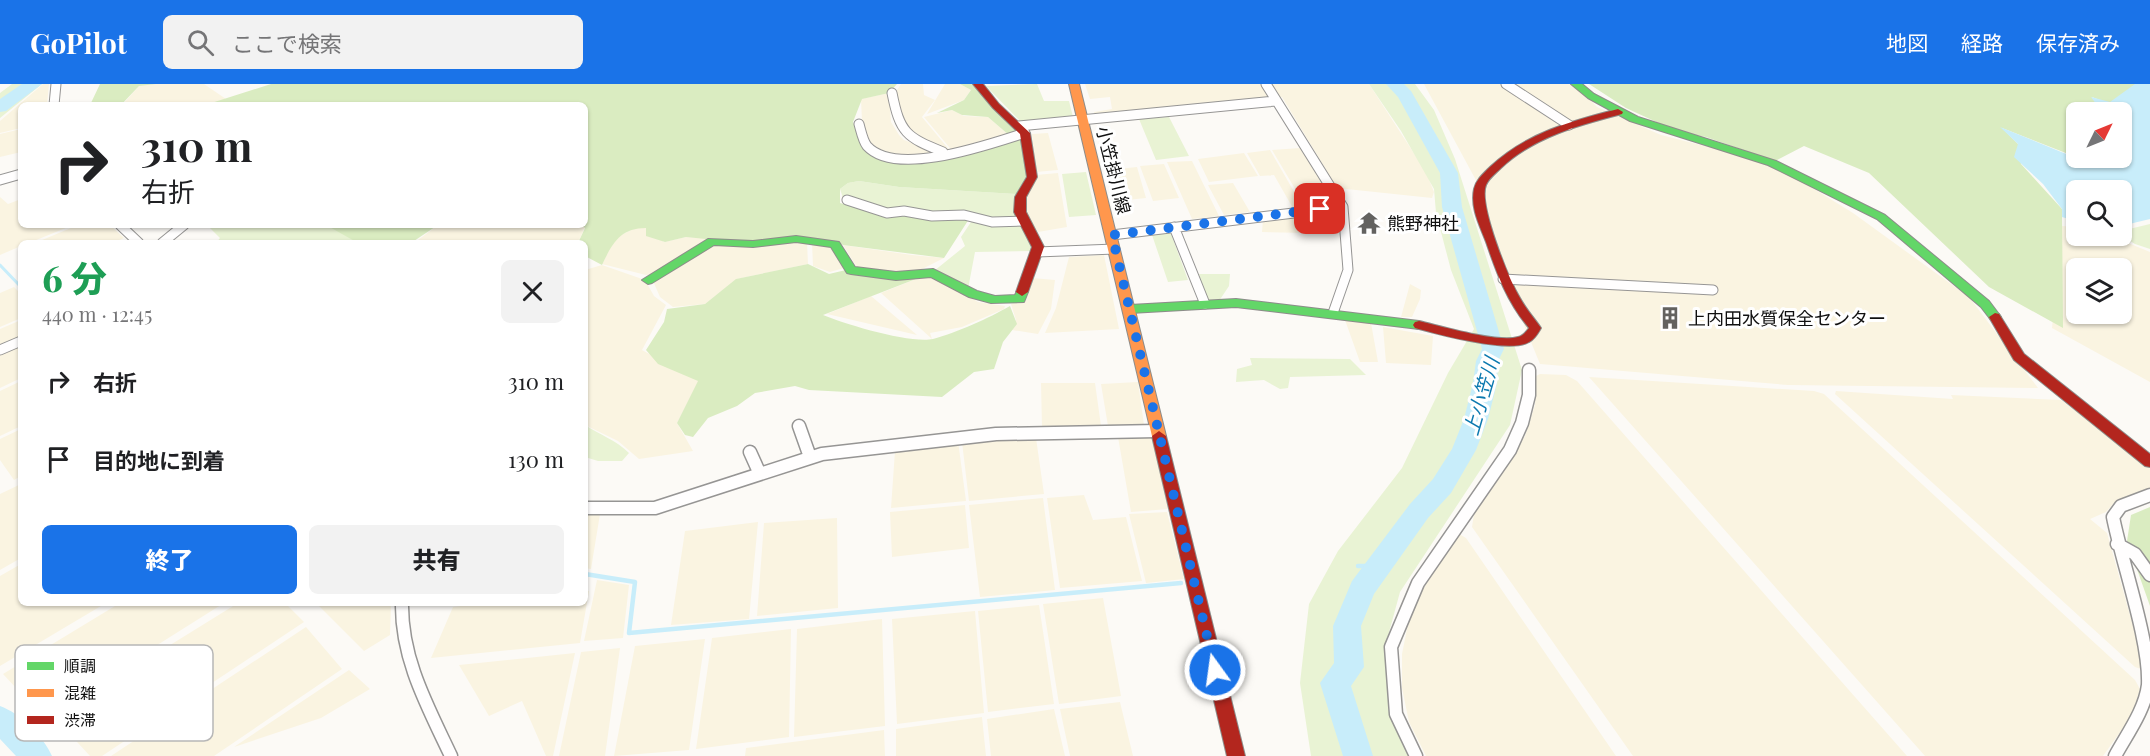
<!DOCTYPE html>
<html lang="ja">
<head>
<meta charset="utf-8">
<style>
  :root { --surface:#fff; --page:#f2f2f2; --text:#202124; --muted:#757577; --accent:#1a73e8 }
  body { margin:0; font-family:"Playfair Display","Noto Sans JP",serif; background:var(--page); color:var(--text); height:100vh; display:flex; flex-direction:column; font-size:22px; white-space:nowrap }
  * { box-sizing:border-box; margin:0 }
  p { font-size:20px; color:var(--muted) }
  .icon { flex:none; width:33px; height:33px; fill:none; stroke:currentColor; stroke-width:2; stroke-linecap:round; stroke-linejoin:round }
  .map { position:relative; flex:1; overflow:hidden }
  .details { position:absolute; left:18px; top:156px; width:570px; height:366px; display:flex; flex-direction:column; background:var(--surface); border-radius:9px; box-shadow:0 2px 4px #0004 }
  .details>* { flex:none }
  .banner { position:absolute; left:18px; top:18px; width:570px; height:126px; border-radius:9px; box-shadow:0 2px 4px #0004; background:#fff; color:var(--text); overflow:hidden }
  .needle { width:39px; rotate:47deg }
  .tools { position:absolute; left:2066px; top:18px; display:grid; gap:12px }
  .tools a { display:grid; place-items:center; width:66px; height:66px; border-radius:9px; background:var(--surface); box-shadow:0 2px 4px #0004; font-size:30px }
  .pin { position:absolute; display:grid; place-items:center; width:51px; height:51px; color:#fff; margin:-26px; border-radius:12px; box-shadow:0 3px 9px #0006 }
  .me { position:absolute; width:66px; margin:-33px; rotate:346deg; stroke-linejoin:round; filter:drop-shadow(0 0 4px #0008) }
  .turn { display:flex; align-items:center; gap:21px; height:126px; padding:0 24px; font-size:27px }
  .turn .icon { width:78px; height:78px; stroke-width:2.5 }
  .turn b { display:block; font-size:42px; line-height:51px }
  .round { display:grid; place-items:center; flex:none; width:63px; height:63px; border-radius:9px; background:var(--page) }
  .summary { display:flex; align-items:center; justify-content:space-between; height:102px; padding:0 24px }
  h1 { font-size:36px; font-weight:800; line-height:45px; color:#1e9e55 }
  .primary-button { display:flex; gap:12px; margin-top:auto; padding:12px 24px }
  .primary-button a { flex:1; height:69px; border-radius:9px; background:var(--accent); color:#fff; font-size:24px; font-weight:800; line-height:69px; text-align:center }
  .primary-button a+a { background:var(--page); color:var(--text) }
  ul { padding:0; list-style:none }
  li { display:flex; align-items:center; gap:18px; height:78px; padding:0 24px }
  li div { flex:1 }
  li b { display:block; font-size:22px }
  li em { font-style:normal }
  header { display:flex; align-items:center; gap:36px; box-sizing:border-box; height:84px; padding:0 30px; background:var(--accent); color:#fff }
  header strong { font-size:28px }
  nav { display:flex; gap:33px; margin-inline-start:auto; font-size:21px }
  .search { width:420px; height:54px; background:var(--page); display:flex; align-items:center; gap:15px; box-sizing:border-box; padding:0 21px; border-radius:9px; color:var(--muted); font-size:22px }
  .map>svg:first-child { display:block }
</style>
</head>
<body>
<header>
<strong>GoPilot</strong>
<div class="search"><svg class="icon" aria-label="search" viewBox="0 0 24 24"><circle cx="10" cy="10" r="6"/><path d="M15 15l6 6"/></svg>ここで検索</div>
<nav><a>地図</a><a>経路</a><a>保存済み</a></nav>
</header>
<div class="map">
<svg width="2150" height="672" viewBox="0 0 2150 672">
  <rect width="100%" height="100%" fill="#fcfaf6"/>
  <path fill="#faf4e1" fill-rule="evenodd" d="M43 0H49L47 21H21V44L0 49V37Z
    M151 0H204L226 15 206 21H152L162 18 122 21 140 1Z
    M901 0H923L924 11 935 16 922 33 952 69 906 49 895 9Z
    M945 0H960L971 6 964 16 927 30Z
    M1085 0H1369L1426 88 1434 108 1432 114 1337 104 1282 13 1096 35 1094 28 1112 25 1110 13 1090 15Z
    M1424 0H1575L1597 23 1661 51 1772 79 1853 129 1969 213 2038 304 1788 301 1540 280 1495 170 1485 113Z
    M889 9 891 38 899 51 904 56 938 69 903 75 870 62 862 38 861 15Z
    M952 26 964 32 988 33 1010 52 954 69 924 33Z
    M21 45V68L0 73V50Z
    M1048 49 1058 86 1036 88 1032 50Z
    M1300 64 1334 117 1331 120 1307 125 1272 66Z
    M1270 66 1304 125 1294 126 1274 91 1260 92 1247 69Z
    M1244 69 1258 92 1209 98 1198 75Z
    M1192 77 1219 132 1192 135 1167 78Z
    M1164 80 1179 114 1153 117 1140 82Z
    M1137 83 1146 114 1117 117 1108 86Z
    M1058 89 1067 143 1038 148 1021 126 1036 91Z
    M1233 99 1250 128 1224 131 1208 101Z
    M0 113 8 120 21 115V141H73L29 159H21V162L0 171Z
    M1303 131 1306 149 1262 148 1263 135Z
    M78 141H110L124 154 112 159H35Z
    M438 141H582L585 143 578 159H414Z
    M2062 142 2076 143V152H2111L2150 168V298L2052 244ZM2076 184H2121V230H2076Z
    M635 144H646L664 158 686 153 711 154 655 190 646 191 602 180 615 154Z
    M780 157 807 158 808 180 737 195 705 220 673 223 660 213 653 197 711 160Z
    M812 159 832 160 844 184 830 188 813 182Z
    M843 161 912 171 944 174 916 188 858 185Z
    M1104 171 1119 245 1045 249 1056 224 1069 173Z
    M602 181 645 196 654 212 666 221 642 266 699 297 677 339 693 367 639 375 618 357 585 341V186Z
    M935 191 978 218 1005 222 1004 225 962 243 930 249 932 255 881 209 921 193Z
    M1032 194 1055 196 1051 225 1038 250 1012 246 1016 236 1011 220 1023 217Z
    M1410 200 1421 206 1420 215 1412 233H1401Z
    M14 203 21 210V234L0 243V209Z
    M871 212 917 251 827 230Z
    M21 236V294L0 304V245Z
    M1345 236 1371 239 1378 278H1360Z
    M1383 243 1433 252 1431 281 1386 279Z
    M1540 290 1566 291 1577 297 1907 672H1633L1472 443 1474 430 1507 383 1525 352 1535 321 1536 292Z
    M1589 293 1814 307 1824 310 2135 596 2140 605 2131 633 2103 672H1925Z
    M21 297V342L0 352V307Z
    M1138 298 1144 341 1108 342 1101 300Z
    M1041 299H1095L1101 342 1042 344Z
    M1836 307 1953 315 1951 311 2061 316 2150 383V405L2114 419 2106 428 2090 435 2107 449 2140 567 2141 585 2135 583 1835 310Z
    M21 345V392L14 396 0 376V355Z
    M1153 351 1168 425 1131 428 1118 353Z
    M1036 354 1044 410 969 417 962 358Z
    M958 357 966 417 891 424 895 367Z
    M21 400V474L0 486V410Z
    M1084 411 1093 436 1126 433 1142 497 1060 504 1047 414Z
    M1043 414 1055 506 980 513 969 421Z
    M965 421 969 464 892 473 890 428Z
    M1167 428 1184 495 1146 499 1129 430Z
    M585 430H600L591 485 585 484Z
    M837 434 838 524 757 532 764 439Z
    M758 438 749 535 671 541 685 447Z
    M1459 450 1466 454 1616 672H1426L1409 638 1402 604V570L1408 540 1419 511Z
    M21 480V519H106L0 582V492Z
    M597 496 629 501 623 554 584 557Z
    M585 507H589L580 559 431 574 453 523 483 519H585Z
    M1103 514 1121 612 1059 620 1043 520Z
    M120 519H224L43 633 3 590Z
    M238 519H285L304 538 102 672H90L54 633Z
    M316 519H391L390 551 364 567Z
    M1039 521 1054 620 988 628 978 527Z
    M975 527 984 629 897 640 892 535Z
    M882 535 885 642 794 653 797 545Z
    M306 543 342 585 214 672H111Z
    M791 545 789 653 696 665 712 554Z
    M705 555 689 666 614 672 635 562Z
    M620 564 605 672H559L581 568Z
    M575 569 553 672H546L522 617 489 632 459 581Z
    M349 586 370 605 321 634 234 663Z
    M1120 618 1133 672H1070L1060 625Z
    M1054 625 1065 672H991L987 635Z
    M982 633 986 672H896V645Z
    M884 646 885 672H745L746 664Z"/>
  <path fill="#e9f3d4" d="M12 0H42L0 34V9Z
    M1037 0 1044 17H1069L1074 37 1022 39 986 2Z
    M1369 0H1415L1434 26 1455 75 1522 286 1510 341 1400 508 1385 563 1391 628 1410 672H1311L1300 599 1309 520 1338 467 1402 384 1448 289 1474 245 1451 186 1436 129 1434 105 1401 47Z
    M1169 33 1189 72 1156 76 1139 35Z
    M1086 88 1096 131 1069 133 1062 90Z
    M859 97 899 103 1016 110V135H993L970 129 883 125 843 114 840 105 848 99Z
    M973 135 1019 140 1029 153 1034 167 975 168 968 205 934 187 965 162 961 153Z
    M2150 140V165L2135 160 2121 151V147Z
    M207 141H328L359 159H296L282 156 276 159H216L220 154Z
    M1170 147 1188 196 1168 198 1151 148Z
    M1199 190H1230L1229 202 1219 217H1207Z
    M1250 274 1350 275 1366 291 1290 293 1288 304 1280 305 1264 296 1236 298 1237 285 1252 281Z
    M585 341C600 351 616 356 629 369L622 377H598L585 373Z"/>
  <path fill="#daecc1" d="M100 0H156L139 2 121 21H90Z
    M271 0H897L889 9 862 15 853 38 863 61 901 78 923 80 1023 53 1028 93 1016 110 899 103 859 97 848 99 840 105V119L879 130 969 135 944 174 843 161 830 156 736 158 686 153 665 158 646 152V144C620 144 612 160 602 181L585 172V159H578L585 144 582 141H585V21H205Z
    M960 0H976L1020 47 1010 52 988 33 962 31 952 26 937 29 964 16 971 6Z
    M1589 0H2150V36L2092 13 2102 28H2076V73L2002 44 2018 60 2021 80 2062 125 2063 244 1989 203 1869 89 1804 62 1775 77 1706 53 1676 47 1626 24Z
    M326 141H438L411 159H358Z
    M808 180 829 190 846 186 851 190 921 193 823 231C844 240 911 260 933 255 956 249 989 234 1010 222L1017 240 1003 258 994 285 974 288 942 313 809 306 795 302 755 309 737 322 708 334 693 353 685 351 677 339 698 297 658 280 646 266 664 238 667 225 705 220 736 195Z
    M2150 423V522L2127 457 2131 431Z"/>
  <path fill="#c8edfa" d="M2135 0H2150V135L2121 142V106H2076V137L2062 133V125L2043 100 2014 73 2018 60 2000 43 2076 74 2111 76V74H2121V28H2102L2091 13 2110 18Z"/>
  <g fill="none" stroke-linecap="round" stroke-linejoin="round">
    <path stroke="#c8edfa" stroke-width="3" d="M0 181 21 203"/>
    <path stroke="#c8edfa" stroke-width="4.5" d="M1358 482H1380
      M585 490 635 498 629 549 1181 499"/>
    <path fill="#c8edfa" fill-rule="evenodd" d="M22 0H42L6 27 0 28V15Z
      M1386 0H1404L1411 7 1458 89 1462 123 1504 265 1498 277 1497 299 1488 335 1476 366 1451 409 1428 434 1374 510 1361 542 1364 583 1351 602 1373 672H1343L1320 599 1334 579 1333 542 1352 497 1410 420 1433 395 1452 365 1464 335 1473 299 1476 277 1482 265 1442 123 1440 89 1398 13Z
      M0 622C20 629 44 653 52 672H16L0 655Z"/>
    <g stroke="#969594" stroke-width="11">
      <path id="street-far1" d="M1266 0 1343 123 1348 186 1333 229
        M1506 0 1569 41
        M892 9C900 49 906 53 943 68
        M54 21 56 0
        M859 40C861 47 863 57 867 62 896 94 990 60 1025 49
        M1019 42 1276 17
        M0 96 21 90
        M847 116 887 129 904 127 932 132 964 131 992 138 1023 137
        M120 141 139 159
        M1174 143 1205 220
        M1112 151 1343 123
        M162 159 184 141
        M1037 168 1115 165
        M1503 195 1713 206
        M0 266 21 257"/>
    </g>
    <g stroke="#969594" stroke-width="15">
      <path id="street" d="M799 342 810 373
        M750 368 759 388
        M585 424H655L822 370 996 350 1157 347
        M2117 460 2135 470 2150 491
        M402 519C401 575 428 623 451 672
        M1416 672 1396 630 1391 563 1418 499 1510 366 1522 339 1529 311V286
        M2115 672C2127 650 2145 626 2148 601 2150 557 2122 479 2113 433L2121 422 2150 411"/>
    </g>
    <g stroke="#8d8c8a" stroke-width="2">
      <path id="fast" d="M1571 0H1582L1594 10 1638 33 1776 77 1885 131 1989 217 2001 233 1995 237 1991 236 1981 223 1877 135 1768 81 1630 37 1588 14Z
        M796 152 839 158 855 183 896 188 933 185 977 207 995 212 1015 211 1018 205 1022 204 1028 208 1024 218 991 219 969 213 931 193 896 196 851 190 847 189 831 163 796 158 753 163 714 161 652 199 648 200 642 196 708 155 753 157Z
        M1236 215 1419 237 1425 241 1419 245 1236 223 1130 229 1124 225 1130 221Z"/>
    </g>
    <g stroke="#8d8c8a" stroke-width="2">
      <path id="slow" d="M1069 0H1079L1166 352 1159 357 1152 352Z"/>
    </g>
    <g stroke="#8d8c8a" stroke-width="2">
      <path id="jam" d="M973 0H983L999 20 1030 49 1037 93 1026 113V128L1044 163 1028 208 1022 212 1016 208 1032 163 1014 128 1015 113 1027 93 1020 50 993 24Z
        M1618 25 1623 28 1622 30C1579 41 1534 53 1501 84 1496 89 1489 94 1486 101 1478 120 1509 196 1520 214 1526 225 1534 234 1541 244 1538 249 1535 255 1529 258 1510 270 1437 250 1415 244L1413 241 1415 238 1419 237C1441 242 1497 259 1518 253 1523 252 1526 248 1529 244 1507 218 1497 190 1486 158 1480 142 1470 124 1474 105 1476 96 1483 90 1490 83 1526 49 1571 37 1618 25Z
        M1995 229 1999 230 2024 270 2150 370V383L2145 382 2014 276 1989 233Z
        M1159 347 1166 352 1245 672H1227L1152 352Z"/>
    </g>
    <use href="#street-far1" stroke="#fffefe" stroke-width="9"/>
    <use href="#street" stroke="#fffefe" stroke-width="12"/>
    <use href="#fast" fill="#63d668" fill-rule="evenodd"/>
    <use href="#slow" fill="#ff974d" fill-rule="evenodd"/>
    <use href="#jam" fill="#b3261e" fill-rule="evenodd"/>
  </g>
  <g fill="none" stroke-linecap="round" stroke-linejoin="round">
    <path stroke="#1a73e8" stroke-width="10" stroke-dasharray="0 18" d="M1215 586 1112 151 1320 125"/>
  </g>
  <defs>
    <g id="temple-bare" transform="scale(1.8)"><path d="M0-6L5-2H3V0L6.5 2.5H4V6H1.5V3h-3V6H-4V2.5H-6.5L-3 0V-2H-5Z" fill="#636260" stroke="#fff" stroke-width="2.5" paint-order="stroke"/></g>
    <g id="building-bare" transform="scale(1.8)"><path d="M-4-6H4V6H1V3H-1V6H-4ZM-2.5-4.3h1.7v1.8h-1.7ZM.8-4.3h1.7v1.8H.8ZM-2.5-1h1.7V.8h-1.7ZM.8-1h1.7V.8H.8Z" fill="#636260" stroke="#fff" stroke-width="2.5" paint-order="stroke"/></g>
  </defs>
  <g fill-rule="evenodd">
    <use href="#temple-bare" x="1369" y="139"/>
    <use href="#building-bare" x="1670" y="234"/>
  </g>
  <g text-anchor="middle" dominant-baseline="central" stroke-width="6" stroke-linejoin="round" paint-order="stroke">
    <g font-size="18" fill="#101010" stroke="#fff">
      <text transform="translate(1114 86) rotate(76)">小笠掛川線</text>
    </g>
    <g font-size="18" fill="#101010" stroke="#fff" text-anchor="start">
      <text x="1387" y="139">熊野神社</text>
      <text x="1688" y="234">上内田水質保全センター</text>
    </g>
    <g font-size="20" font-style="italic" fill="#0c79af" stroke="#fff">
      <text transform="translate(1480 312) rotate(-74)">上小笠川</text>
    </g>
  </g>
  <rect x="15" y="561" width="198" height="96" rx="9" fill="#fff" stroke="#b7b7b7" stroke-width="1.5"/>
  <rect x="27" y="578" width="27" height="8" fill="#63d668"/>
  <rect x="27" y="605" width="27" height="8" fill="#ff974d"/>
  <rect x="27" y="632" width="27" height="8" fill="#b3261e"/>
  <g font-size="16" fill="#101010">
    <text x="64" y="588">順調</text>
    <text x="64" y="615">混雑</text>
    <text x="64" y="642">渋滞</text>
  </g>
</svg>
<div class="tools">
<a><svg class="needle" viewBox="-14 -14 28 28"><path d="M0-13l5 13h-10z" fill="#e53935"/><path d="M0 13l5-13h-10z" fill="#757577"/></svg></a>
<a><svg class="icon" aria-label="search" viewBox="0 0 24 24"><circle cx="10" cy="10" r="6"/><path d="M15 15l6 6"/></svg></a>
<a><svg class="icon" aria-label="layers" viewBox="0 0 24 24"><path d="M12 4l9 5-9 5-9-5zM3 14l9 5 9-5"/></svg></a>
</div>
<div class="pin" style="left:1320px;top:125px;background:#d93025"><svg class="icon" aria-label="arrive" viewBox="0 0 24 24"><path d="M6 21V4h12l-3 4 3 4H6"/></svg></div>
<svg class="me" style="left:1215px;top:586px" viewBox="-20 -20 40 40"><circle r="17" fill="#1a73e8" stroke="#fff" stroke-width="3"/><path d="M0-11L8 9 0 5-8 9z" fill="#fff"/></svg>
<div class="banner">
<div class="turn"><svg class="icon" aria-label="right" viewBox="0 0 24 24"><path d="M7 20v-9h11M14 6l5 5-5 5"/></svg><div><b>310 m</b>右折</div></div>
</div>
<section class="details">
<div class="summary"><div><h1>6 分</h1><p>440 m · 12:45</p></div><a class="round"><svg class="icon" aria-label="close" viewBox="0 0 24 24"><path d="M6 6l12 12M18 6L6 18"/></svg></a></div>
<ul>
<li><svg class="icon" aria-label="right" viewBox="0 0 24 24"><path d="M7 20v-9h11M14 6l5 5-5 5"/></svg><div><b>右折</b></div><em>310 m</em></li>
<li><svg class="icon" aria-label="arrive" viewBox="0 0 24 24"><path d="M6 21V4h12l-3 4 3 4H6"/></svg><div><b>目的地に到着</b></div><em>130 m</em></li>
</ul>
<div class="primary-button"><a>終了</a><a>共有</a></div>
</section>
</div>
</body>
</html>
